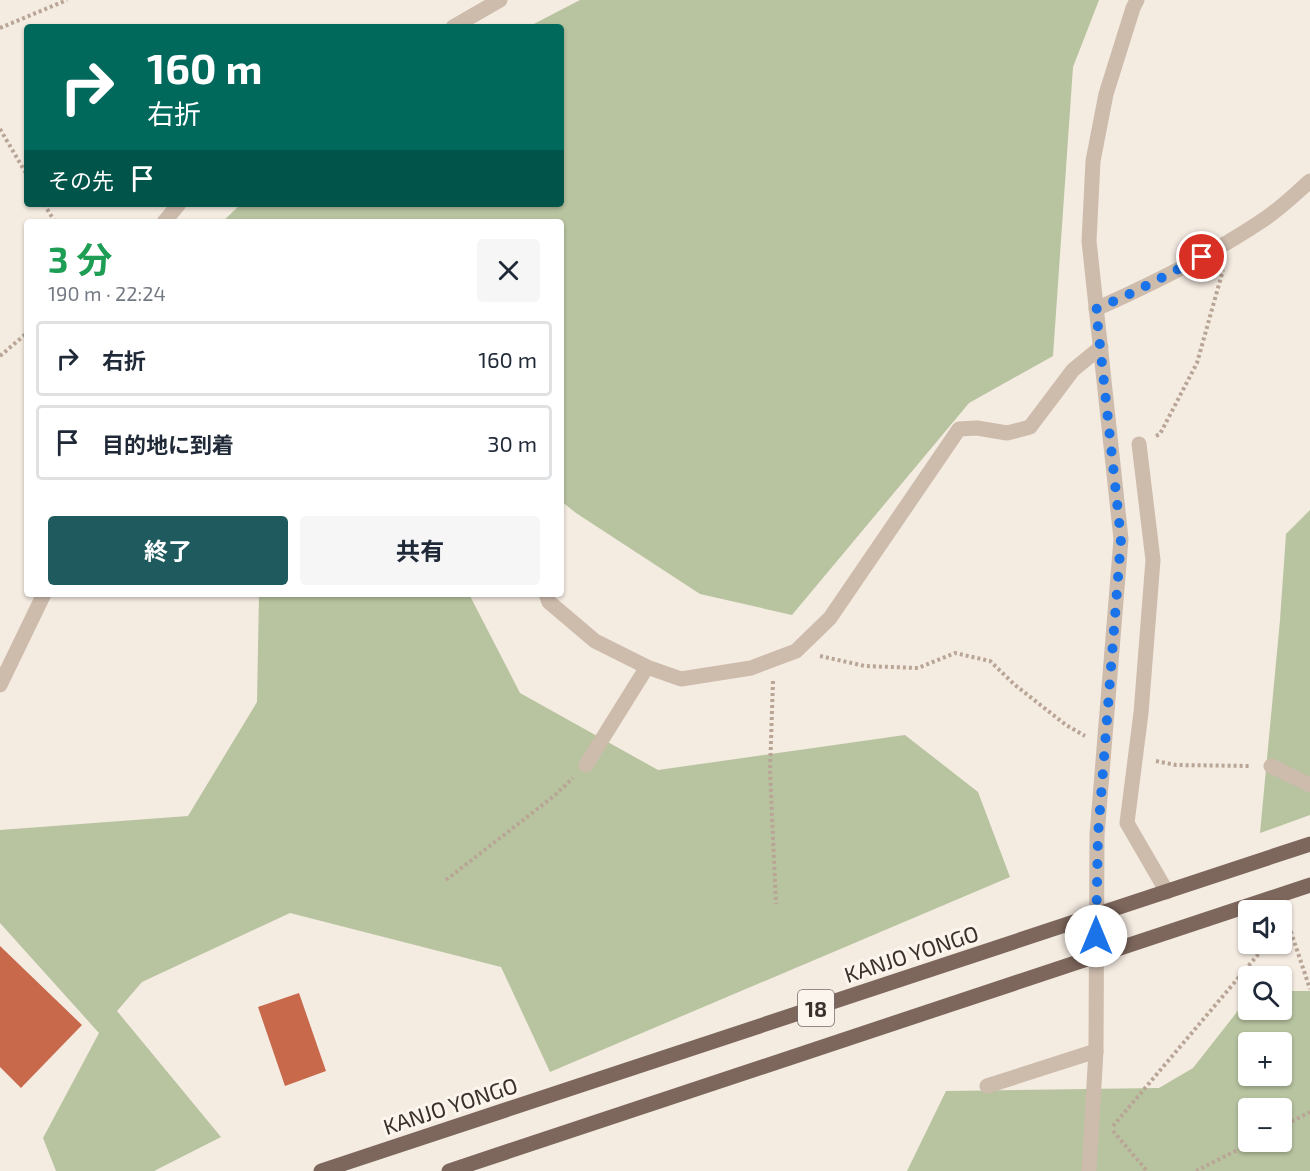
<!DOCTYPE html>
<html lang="ja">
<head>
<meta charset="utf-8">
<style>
  :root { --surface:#fff; --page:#f6f6f7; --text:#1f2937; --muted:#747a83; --line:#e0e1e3; --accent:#1f5a5e }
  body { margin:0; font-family:"Exo 2","Noto Sans JP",sans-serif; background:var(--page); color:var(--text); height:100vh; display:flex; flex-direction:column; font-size:22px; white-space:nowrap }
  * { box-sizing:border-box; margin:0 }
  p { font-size:20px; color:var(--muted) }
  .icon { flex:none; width:33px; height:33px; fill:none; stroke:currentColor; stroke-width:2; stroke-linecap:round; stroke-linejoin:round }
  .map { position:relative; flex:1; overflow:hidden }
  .panel { position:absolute; left:24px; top:219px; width:540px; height:378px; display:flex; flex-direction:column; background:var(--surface); border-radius:6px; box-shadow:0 2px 4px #0004 }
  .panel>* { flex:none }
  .banner { position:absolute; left:24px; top:24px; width:540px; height:183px; border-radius:6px; box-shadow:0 2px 4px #0004; background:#00695c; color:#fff; overflow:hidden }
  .tools { position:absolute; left:1238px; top:900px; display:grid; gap:12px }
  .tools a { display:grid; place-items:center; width:54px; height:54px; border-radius:6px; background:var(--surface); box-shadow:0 2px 4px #0004; font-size:30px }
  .pin { position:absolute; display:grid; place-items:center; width:51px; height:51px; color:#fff; margin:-26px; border:3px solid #fff; border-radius:50%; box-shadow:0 2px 6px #0007 }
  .me { position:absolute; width:66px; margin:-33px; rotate:0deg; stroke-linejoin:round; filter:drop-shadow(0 0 4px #0008) }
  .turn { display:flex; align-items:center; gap:21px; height:126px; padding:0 24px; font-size:27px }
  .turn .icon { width:78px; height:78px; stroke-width:2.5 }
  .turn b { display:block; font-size:42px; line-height:51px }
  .then { display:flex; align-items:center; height:57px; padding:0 24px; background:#0003; gap:12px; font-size:22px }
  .round { display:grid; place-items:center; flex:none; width:63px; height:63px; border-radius:6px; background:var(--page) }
  .summary { display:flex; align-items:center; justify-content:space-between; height:102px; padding:0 24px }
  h1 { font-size:36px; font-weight:700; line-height:45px; color:#1e9e55 }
  .primary-button { display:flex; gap:12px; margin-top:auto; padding:12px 24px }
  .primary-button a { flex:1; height:69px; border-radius:6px; background:var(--accent); color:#fff; font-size:24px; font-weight:700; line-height:69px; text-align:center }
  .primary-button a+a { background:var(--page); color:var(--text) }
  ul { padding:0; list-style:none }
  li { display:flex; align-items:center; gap:18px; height:75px; margin:0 12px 9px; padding:0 12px; border:3px solid var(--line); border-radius:6px }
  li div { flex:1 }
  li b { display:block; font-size:22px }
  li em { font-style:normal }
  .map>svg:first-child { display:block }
</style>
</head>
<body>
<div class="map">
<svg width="1310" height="1171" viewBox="0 0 1310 1171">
  <rect width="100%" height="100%" fill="#f4ebe1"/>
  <path fill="#b8c4a0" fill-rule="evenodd" d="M580 0H1099L1073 67 1053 356 969 403 792 615 700 594 576 513 561 501V222H222L241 204H561V27H528Z
    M1310 510V815L1260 833 1280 620 1286 534Z
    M259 594H469L520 693 658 770 905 735 978 792 1010 877 550 1072 501 967 290 913 142 982 117 1011 221 1137 154 1171H56L43 1138 99 1033 0 923V830L188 816 257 702Z
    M1281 991H1310V1171H907L946 1091 1159 1088 1193 1068 1248 998V1010H1281ZM1248 1042H1281V1076H1248ZM1248 1108H1281V1142H1248Z"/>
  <path fill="#c8694b" d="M0 946 82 1025 21 1088 0 1067Z
    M299 993 326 1071 285 1086 258 1007Z"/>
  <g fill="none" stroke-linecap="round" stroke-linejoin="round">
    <path stroke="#b9a596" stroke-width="4" stroke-dasharray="3 3" stroke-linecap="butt" d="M0 28 67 0
      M0 129 27 175
      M44 204 55 222
      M0 356 27 333
      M1156 436 1160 434 1197 363 1223 270
      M820 656 865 666 918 668 955 653 990 661 1015 685 1066 725 1085 736
      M773 681 770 771 776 904
      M1156 761 1176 765 1250 766
      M446 880 554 796 573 778
      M1287 920 1310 989
      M1281 927 1287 919
      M1113 1126 1267 944
      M1281 1127 1310 1112
      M1113 1131 1147 1171
      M1196 1171 1253 1142"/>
    <path stroke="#cdbbac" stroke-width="15" d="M1096 309C1152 284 1209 256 1260 222 1278 211 1294 195 1310 181
      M1139 444 1153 560 1141 713 1127 823 1167 892
      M546 594 549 602 595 641 647 667 681 679 751 668 796 651 830 618 959 429 977 428 1007 433 1030 427 1073 370 1101 347
      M586 765 647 667
      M1271 766 1310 785
      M987 1086 1096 1051"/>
    <path stroke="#cdbbac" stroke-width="15" d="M453 27 500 0
      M164 222 179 204
      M0 685 44 594"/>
    <path stroke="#cdbbac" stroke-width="15" d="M1089 1171 1096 1051 1097 835 1121 539 1089 241 1093 161 1106 94 1133 8 1137 0"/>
    <path stroke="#7d675c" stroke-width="15" d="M321 1171 1310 844
      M449 1171 1310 885"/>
  </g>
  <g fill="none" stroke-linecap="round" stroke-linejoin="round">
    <path stroke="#1a73e8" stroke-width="10" stroke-dasharray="0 18" d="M1096 936 1098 835 1121 539 1096 309 1132 293 1202 257"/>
  </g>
  <g text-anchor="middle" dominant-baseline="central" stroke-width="6" stroke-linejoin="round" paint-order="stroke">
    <rect fill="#fbf5ee" stroke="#756b66" stroke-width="1.5" x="798" y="990" width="36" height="36" rx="4.5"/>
    <g font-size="21" font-weight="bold" fill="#3b302b">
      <text x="816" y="1008">18</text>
    </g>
    <g font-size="22" fill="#3b302b" stroke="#fbf5ee">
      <text transform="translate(911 953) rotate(-18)">KANJO YONGO</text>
      <text transform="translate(450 1105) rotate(-18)">KANJO YONGO</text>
    </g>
  </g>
</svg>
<div class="tools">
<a><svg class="icon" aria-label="sound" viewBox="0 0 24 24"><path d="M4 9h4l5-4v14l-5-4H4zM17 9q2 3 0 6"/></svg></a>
<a><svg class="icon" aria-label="search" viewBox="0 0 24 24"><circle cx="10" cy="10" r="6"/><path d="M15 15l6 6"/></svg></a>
<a>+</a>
<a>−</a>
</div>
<div class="pin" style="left:1202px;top:257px;background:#d93025"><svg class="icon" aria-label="arrive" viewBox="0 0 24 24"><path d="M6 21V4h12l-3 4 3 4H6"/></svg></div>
<svg class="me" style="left:1096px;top:936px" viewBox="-20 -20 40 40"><circle r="19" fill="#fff"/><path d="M0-13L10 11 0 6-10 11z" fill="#1a73e8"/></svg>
<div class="banner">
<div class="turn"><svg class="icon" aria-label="right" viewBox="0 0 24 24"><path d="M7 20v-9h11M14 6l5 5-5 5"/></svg><div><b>160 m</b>右折</div></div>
<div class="then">その先<svg class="icon" aria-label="arrive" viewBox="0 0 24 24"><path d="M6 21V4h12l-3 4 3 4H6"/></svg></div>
</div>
<section class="panel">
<div class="summary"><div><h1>3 分</h1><p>190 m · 22:24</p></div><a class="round"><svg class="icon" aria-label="close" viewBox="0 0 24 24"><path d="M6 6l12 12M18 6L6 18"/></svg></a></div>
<ul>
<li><svg class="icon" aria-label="right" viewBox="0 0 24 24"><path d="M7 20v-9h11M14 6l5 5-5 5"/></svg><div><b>右折</b></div><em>160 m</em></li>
<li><svg class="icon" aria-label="arrive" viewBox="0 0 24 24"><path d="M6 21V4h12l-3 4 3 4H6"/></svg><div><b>目的地に到着</b></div><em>30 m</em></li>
</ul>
<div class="primary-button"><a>終了</a><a>共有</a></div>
</section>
</div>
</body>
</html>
